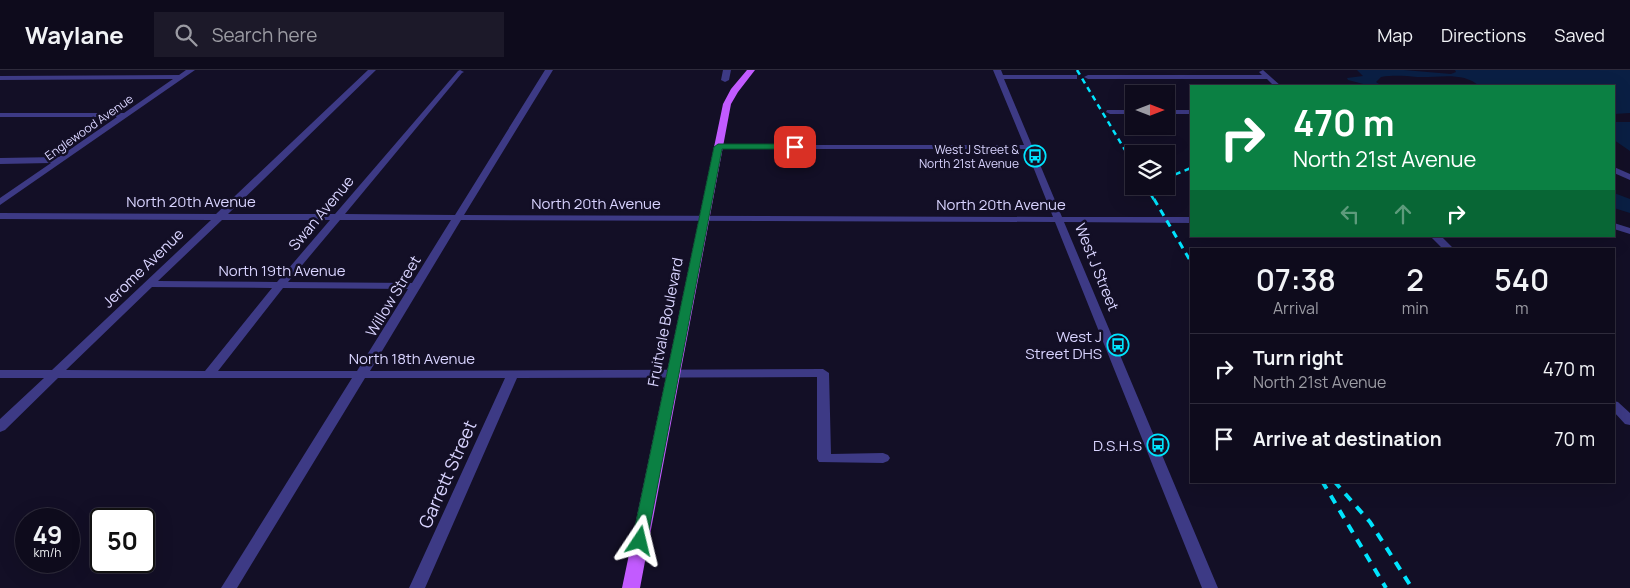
<!DOCTYPE html>
<html lang="en">
<head>
<meta charset="utf-8">
<style>
  :root { --surface:#0e0b1c; --page:#1c1929; --text:#f1f3f6; --muted:#9b9ba3; --line:#2e2b3b }
  body { margin:0; font-family:Manrope,sans-serif; background:var(--page); color:var(--text); height:100vh; display:flex; flex-direction:column; font-size:19px; white-space:nowrap }
  * { box-sizing:border-box; margin:0 }
  p { font-size:16px; color:var(--muted) }
  .icon { flex:none; width:28px; height:28px; fill:none; stroke:currentColor; stroke-width:2; stroke-linecap:round; stroke-linejoin:round }
  .map { position:relative; flex:1; overflow:hidden }
  .panel { position:absolute; left:1190px; top:178px; width:425px; height:235px; display:flex; flex-direction:column; background:var(--surface); border-radius:0px; box-shadow:0 5px 20px #0002,0 0 0 1px var(--line) }
  .panel>* { flex:none }
  .hud { position:absolute; left:1190px; top:15px; width:425px; height:152px; border-radius:0px; box-shadow:0 5px 20px #0002,0 0 0 1px var(--line); background:#0b8043; color:#fff; overflow:hidden }
  .needle { width:32px; rotate:90deg }
  .fabs { position:absolute; left:1125px; top:15px; display:grid; gap:10px }
  .fabs a { display:grid; place-items:center; width:50px; height:50px; border-radius:0px; background:var(--surface); box-shadow:0 5px 20px #0002,0 0 0 1px var(--line); font-size:25px }
  .speed { position:absolute; left:15px; top:438px; display:flex; gap:10px; font-size:25px; font-weight:700; text-align:center }
  .speed>* { display:grid; place-content:center; width:65px; height:65px; border-radius:50%; background:var(--surface); box-shadow:0 5px 20px #0002,0 0 0 1px var(--line); line-height:1 }
  .speed small { font-size:12px; font-weight:400 }
  .speed .limit { border:2px solid #111; border-radius:8px; background:#fff; color:#111 }
  .pin { position:absolute; display:grid; place-items:center; width:42px; height:42px; color:#fff; margin:-21px; border-radius:10px; box-shadow:0 2px 8px #0006 }
  .me { position:absolute; width:55px; margin:-28px; rotate:10deg; stroke-linejoin:round; filter:drop-shadow(0 0 4px #0008) }
  .turn { display:flex; align-items:center; gap:18px; height:105px; padding:0 20px; font-size:22px }
  .turn .icon { width:65px; height:65px; stroke-width:2.5 }
  .turn b { display:block; font-size:35px; line-height:42px }
  .lanes { display:flex; align-items:center; height:48px; padding:0 20px; background:#0003; justify-content:center; gap:25px; direction:ltr }
  .lanes .off { opacity:.35 }
  .eta { display:flex; justify-content:space-evenly; align-items:center; height:85px; text-align:center }
  .eta b { font-size:30px; font-weight:600; line-height:35px }
  ul { padding:0; list-style:none }
  li { display:flex; align-items:center; gap:15px; height:70px; padding:0 20px; border-top:1px solid var(--line) }
  li div { flex:1 }
  li b { display:block; font-size:19px }
  li em { font-style:normal }
  header { display:flex; align-items:center; gap:30px; box-sizing:border-box; height:70px; padding:0 25px; background:var(--surface); border-bottom:1px solid var(--line) }
  header strong { font-size:24px }
  nav { display:flex; gap:28px; margin-inline-start:auto; font-size:18px }
  .search { width:350px; height:45px; background:var(--page); display:flex; align-items:center; gap:12px; box-sizing:border-box; padding:0 18px; border-radius:0px; color:var(--muted); font-size:19px }
  .map>svg:first-child { display:block }
</style>
</head>
<body>
<header>
<strong>Waylane</strong>
<div class="search"><svg class="icon" aria-label="search" viewBox="0 0 24 24"><circle cx="10" cy="10" r="6"/><path d="M15 15l6 6"/></svg>Search here</div>
<nav><a>Map</a><a>Directions</a><a>Saved</a></nav>
</header>
<div class="map">
<svg width="1630" height="518" viewBox="0 0 1630 518">
  <rect width="100%" height="100%" fill="#130f26"/>
  <path fill="#0a1f44" d="M1357 0H1404L1451 4 1456 2 1455 0H1630V43L1614 44V16H1479C1463 1 1438 8 1417 7 1405 6 1394 5 1381 7L1376 12 1382 16H1371L1348 10 1347 8 1363 6Z
    M1614 52H1630V81L1614 70Z
    M1614 123 1630 129V143L1614 138Z"/>
  <g fill="none" stroke-linecap="round" stroke-linejoin="round">
    <path fill="#3d3a85" fill-rule="evenodd" d="M186 0H195L0 135V128L51 93 0 94V88L59 87 117 47H0V43H124L173 9 0 10V6L179 5Z
      M368 0H376L228 144H335L458 1 460 0 464 2 462 3 345 144 455 145 545 0H553L464 145 1053 147 1026 79H718L714 77 718 75H1024L993 0H1001L1003 5H1077V9H1004L1062 147H1191V153L1064 152 1218 518H1202L1055 152 461 150 370 301 823 299 829 303 831 384 883 383 888 385 890 388 888 391 883 393 819 392 817 389V307L517 308 425 518H409L505 308H365L237 518H221L352 308H58L5 360 0 362V349L44 308H0V300H52L211 150 0 149V143L216 144ZM222 150H330L277 212 158 211ZM340 150H451L412 213 288 212ZM152 217 272 218 205 301 66 300ZM283 218 408 219 357 301H218Z
      M723 0H731L729 10 725 12 721 10Z
      M1263 0 1281 16H1274L1267 9H1088L1084 7 1088 5H1262L1259 2Z
      M1107 40H1134V44H1110L1106 42Z
      M1166 40H1191V44H1166Z
      M1614 97 1630 104V110L1614 103Z
      M1614 153 1630 158V164L1614 159Z
      M1430 166H1441L1454 179H1443Z
      M1614 331 1618 332 1630 343V355L1625 354 1614 342Z"/>
    <path fill="#c25bff" fill-rule="evenodd" d="M747 0H755L738 22 731 34 640 518H622L723 34 731 19Z"/>
    <path stroke="#00e5ff" stroke-width="2.5" stroke-dasharray="5.5 4.5" stroke-linecap="butt" d="M1077 0 1134 95
      M1166 108 1191 98
      M1146 116 1154 130"/>
    <path stroke="#00e5ff" stroke-width="3" stroke-dasharray="7 5.5" stroke-linecap="butt" d="M1154 129 1191 192"/>
    <path stroke="#00e5ff" stroke-width="4" stroke-dasharray="9 8" stroke-linecap="butt" d="M1322 411 1386 518
      M1334 411 1370 452 1412 518"/>
  </g>
  <path fill="#0b8043" stroke="#07532c" d="M795 74 798 75V79H722L647 471 645 475 640 477 634 475 632 471 714 77 718 74Z"/>
  <defs>
    <g id="bus-ring" transform="scale(1.125)"><circle r="9.5" fill="#130f26" stroke="#00e5ff" stroke-width="1.5"/><path d="M-5-6H5V4H4V6H2V4H-2V6H-4V4H-5ZM-3.5-4V0h7V-4ZM-3.5 1.2v1.5H-2V1.2ZM2 1.2v1.5H3.5V1.2Z" fill="#00e5ff"/></g>
  </defs>
  <g fill-rule="evenodd">
    <use href="#bus-ring" x="1035" y="86"/>
    <use href="#bus-ring" x="1118" y="275"/>
    <use href="#bus-ring" x="1158" y="375"/>
  </g>
  <g text-anchor="middle" dominant-baseline="central" stroke-width="5" stroke-linejoin="round" paint-order="stroke">
    <g font-size="12" fill="#d9d4ff" stroke="#130f26">
      <text transform="translate(89 57) rotate(-35)">Englewood Avenue</text>
    </g>
    <g font-size="12" fill="#d9d4ff" stroke="#130f26" text-anchor="end">
      <text x="1019" y="79">West J Street &amp;<tspan x="1019" dy="14">North 21st Avenue</tspan></text>
    </g>
    <g font-size="15" fill="#d9d4ff" stroke="#130f26">
      <text x="191" y="131">North 20th Avenue</text>
      <text x="596" y="133">North 20th Avenue</text>
      <text x="1001" y="134">North 20th Avenue</text>
      <text transform="translate(321 143) rotate(-50)">Swan Avenue</text>
      <text transform="translate(1097 197) rotate(68)">West J Street</text>
      <text transform="translate(143 198) rotate(-44)">Jerome Avenue</text>
      <text x="282" y="200">North 19th Avenue</text>
      <text transform="translate(393 226) rotate(-59)">Willow Street</text>
      <text transform="translate(665 252) rotate(-79)">Fruitvale Boulevard</text>
      <text x="412" y="288">North 18th Avenue</text>
    </g>
    <g font-size="15" fill="#d9d4ff" stroke="#130f26" text-anchor="end">
      <text x="1102" y="266">West J<tspan x="1102" dy="17">Street DHS</tspan></text>
      <text x="1142" y="375">D.S.H.S</text>
    </g>
    <g font-size="18" fill="#d9d4ff" stroke="#130f26">
      <text transform="translate(447 404) rotate(-66)">Garrett Street</text>
    </g>
  </g>
</svg>
<div class="fabs">
<a><svg class="needle" viewBox="-14 -14 28 28"><path d="M0-13l5 13h-10z" fill="#e53935"/><path d="M0 13l5-13h-10z" fill="#9b9ba3"/></svg></a>
<a><svg class="icon" aria-label="layers" viewBox="0 0 24 24"><path d="M12 4l9 5-9 5-9-5zM3 14l9 5 9-5"/></svg></a>
</div>
<div class="speed"><div>49<small>km/h</small></div><div class="limit">50</div></div>
<div class="pin" style="left:795px;top:77px;background:#d93025"><svg class="icon" aria-label="arrive" viewBox="0 0 24 24"><path d="M6 21V4h12l-3 4 3 4H6"/></svg></div>
<svg class="me" style="left:640px;top:471px" viewBox="-20 -20 40 40"><path d="M0-17L14 15 0 8-14 15z" fill="#0b8043" stroke="#fff" stroke-width="4"/></svg>
<div class="hud">
<div class="turn"><svg class="icon" aria-label="right" viewBox="0 0 24 24"><path d="M7 20v-9h11M14 6l5 5-5 5"/></svg><div><b>470 m</b>North 21st Avenue</div></div>
<div class="lanes"><svg class="icon off" aria-label="left" viewBox="0 0 24 24"><path d="M17 20v-9H6M10 6l-5 5 5 5"/></svg><svg class="icon off" aria-label="ahead" viewBox="0 0 24 24"><path d="M12 20V5M6 11l6-6 6 6"/></svg><svg class="icon" aria-label="right" viewBox="0 0 24 24"><path d="M7 20v-9h11M14 6l5 5-5 5"/></svg></div>
</div>
<section class="panel">
<div class="eta">
<div><b>07:38</b><p>Arrival</p></div>
<div><b>2</b><p>min</p></div>
<div><b>540</b><p>m</p></div>
</div>
<ul>
<li><svg class="icon" aria-label="right" viewBox="0 0 24 24"><path d="M7 20v-9h11M14 6l5 5-5 5"/></svg><div><b>Turn right</b><p>North 21st Avenue</p></div><em>470 m</em></li>
<li><svg class="icon" aria-label="arrive" viewBox="0 0 24 24"><path d="M6 21V4h12l-3 4 3 4H6"/></svg><div><b>Arrive at destination</b></div><em>70 m</em></li>
</ul>
</section>
</div>
</body>
</html>
